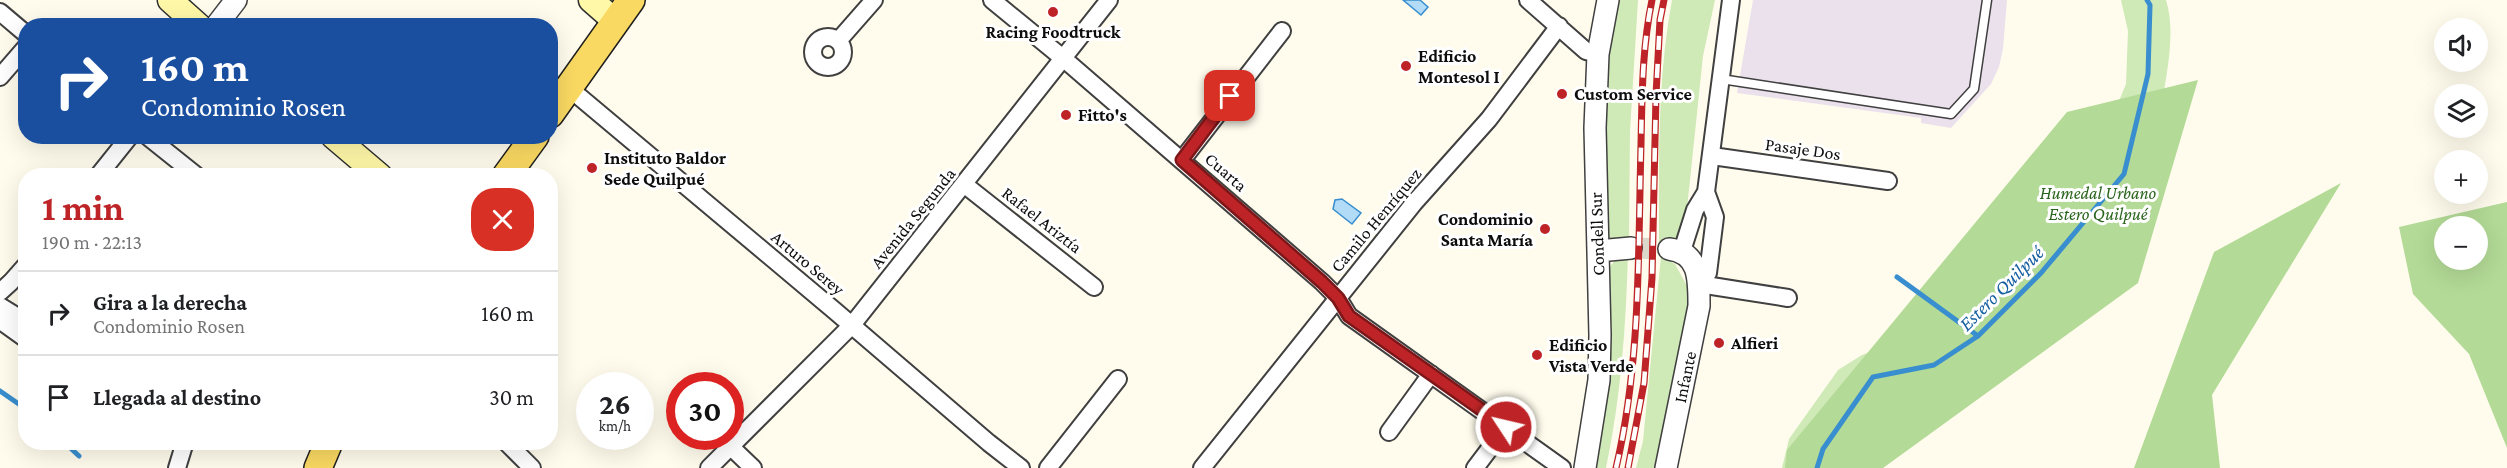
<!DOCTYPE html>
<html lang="es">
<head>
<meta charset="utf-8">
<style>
  :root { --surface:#fff; --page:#f2f2f2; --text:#202124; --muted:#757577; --line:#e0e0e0; --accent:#be2427 }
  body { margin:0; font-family:"Crimson Pro",serif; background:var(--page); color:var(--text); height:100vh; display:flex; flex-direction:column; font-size:22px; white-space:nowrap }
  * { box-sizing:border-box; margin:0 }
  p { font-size:20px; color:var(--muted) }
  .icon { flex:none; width:33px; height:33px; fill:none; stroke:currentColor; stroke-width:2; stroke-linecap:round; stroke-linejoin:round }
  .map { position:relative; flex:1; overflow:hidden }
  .sheet { position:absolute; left:18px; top:168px; width:540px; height:282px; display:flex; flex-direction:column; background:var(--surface); border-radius:24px; box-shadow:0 6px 24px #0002 }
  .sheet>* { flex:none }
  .banner { position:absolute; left:18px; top:18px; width:540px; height:126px; border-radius:24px; box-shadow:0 6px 24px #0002; background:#1a4fa0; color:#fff; overflow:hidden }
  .controls { position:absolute; left:2434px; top:18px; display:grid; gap:12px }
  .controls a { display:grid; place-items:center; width:54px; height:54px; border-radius:50%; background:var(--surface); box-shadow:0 6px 24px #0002; font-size:30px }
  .speed { position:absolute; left:576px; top:372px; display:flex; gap:12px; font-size:30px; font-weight:700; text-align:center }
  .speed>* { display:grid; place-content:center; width:78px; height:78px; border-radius:50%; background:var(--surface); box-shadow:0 6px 24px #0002; line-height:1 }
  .speed small { font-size:15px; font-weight:400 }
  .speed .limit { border:9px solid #d22; background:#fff; color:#111 }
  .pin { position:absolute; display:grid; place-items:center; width:51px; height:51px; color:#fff; margin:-26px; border-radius:12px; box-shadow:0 3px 9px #0006 }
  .me { position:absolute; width:66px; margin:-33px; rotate:305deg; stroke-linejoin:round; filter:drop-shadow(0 0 4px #0008) }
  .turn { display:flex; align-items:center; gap:21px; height:126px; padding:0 24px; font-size:27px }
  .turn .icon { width:78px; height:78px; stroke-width:2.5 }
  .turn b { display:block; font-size:42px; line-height:51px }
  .round { display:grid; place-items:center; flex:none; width:63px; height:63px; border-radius:24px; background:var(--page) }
  .overview { display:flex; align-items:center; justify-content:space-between; height:102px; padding:0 24px }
  h1 { font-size:36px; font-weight:700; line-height:45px; color:var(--accent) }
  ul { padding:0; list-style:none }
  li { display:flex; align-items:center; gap:18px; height:84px; padding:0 24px; border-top:2px solid var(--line) }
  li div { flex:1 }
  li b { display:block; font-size:22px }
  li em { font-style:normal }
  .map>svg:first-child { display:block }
</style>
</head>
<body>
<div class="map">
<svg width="2507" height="468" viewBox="0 0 2507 468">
  <rect width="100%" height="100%" fill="#fffced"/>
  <path fill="#ebe1ec" d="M1753 0H2007L2003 49 1999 67 1991 84 1951 128 1921 123V118L1737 93Z"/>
  <path fill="#cfe9b7" d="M1615 0H1638L1630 131 1629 243 1615 245 1603 237 1604 61Z
    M1672 0H1715L1703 56 1686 218 1680 237 1659 244C1659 162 1657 80 1672 0Z
    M2121 0H2166C2177 34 2165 83 2159 118L1824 468H1782L1789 439 1838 370 1862 355 1916 335 2095 159 2126 84 2128 31Z
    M1628 253C1626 326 1621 397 1606 468H1597L1607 402 1609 341 1607 270 1617 258Z
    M1661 256 1675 264 1691 293 1656 468H1636L1643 441Z"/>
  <path fill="#b3da96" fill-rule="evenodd" d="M2198 80 2138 283 1883 468H1785L1787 450 2067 112Z
    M2341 183 2212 395 2220 468H2134L2214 252Z
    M2507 202V448L2469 354 2413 294 2399 227ZM2445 226H2478V260H2445Z"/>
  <path fill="#b1dbf7" stroke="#388ece" stroke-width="1.5" d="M1403 0H1420L1428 7 1421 15Z
    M1342 199 1361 213 1352 224 1333 209 1335 200Z"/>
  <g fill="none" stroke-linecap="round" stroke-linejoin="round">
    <path stroke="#388ece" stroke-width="5" d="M1897 277 1978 336
      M0 391 26 409
      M64 442 79 456
      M1817 468 1823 449 1873 377 1934 365 1978 336 2041 273 2124 174 2148 74 2150 5 2147 0"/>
    <path stroke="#dbd8cb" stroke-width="21" stroke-dasharray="21 10" stroke-linecap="butt" d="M1631 248 1669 249"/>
    <g stroke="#404040" stroke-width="11">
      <path id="service" d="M1721 79 1951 114 1974 89 1987 0"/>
    </g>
    <g stroke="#404040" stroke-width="20">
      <path id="minor" d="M992 0 1064 59 1322 282 1338 298 1349 316 1562 468
        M1528 0 1586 51 1598 54
        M0 12 26 34
        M813 52a15 15 0 1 1 30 0a15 15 0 1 1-30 0Z
        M838 41 874 0
        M0 77 26 47
        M569 88 835 311 989 443 1021 468
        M147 136 197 176
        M1712 156 1888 181
        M1182 160 1282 31
        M98 176 130 136
        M965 185 1094 287
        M1682 251 1695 210 1706 192
        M1699 284 1708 273 1715 217 1706 192 1731 0
        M1699 284 1788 298
        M0 292 11 282 26 265
        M0 306 26 322
        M0 316 5 324 26 339
        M1389 432 1431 374
        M506 442 532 468
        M730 446 753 468
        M177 468 185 442
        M709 468 852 325 1109 0
        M1048 468 1118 379
        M1202 468 1414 203 1489 119 1559 26
        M1475 468 1506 427"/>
    </g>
    <g stroke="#404040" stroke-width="24">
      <path id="tertiary" d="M216 26 236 0
        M1598 251 1631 248
        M1585 468 1599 380 1600 335 1595 128 1598 54 1608 0
        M1666 468 1699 306C1699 280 1700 253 1669 249"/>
    </g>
    <g stroke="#2f2f2f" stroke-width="27">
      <path id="secondary" d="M170 0 199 26
        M591 0 615 21
        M333 136 380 176"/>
    </g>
    <g stroke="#1e1e1e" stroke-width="30">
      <path id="primary" d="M550 114 631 0
        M506 176 535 136
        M318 468 329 442"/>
    </g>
    <use href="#service" stroke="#fff" stroke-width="8"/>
    <use href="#minor" stroke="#fff" stroke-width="16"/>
    <use href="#tertiary" stroke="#fff" stroke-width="21"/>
    <use href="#secondary" stroke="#fff8a8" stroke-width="24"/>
    <use href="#primary" stroke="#fad962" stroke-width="27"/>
    <g stroke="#be2427" stroke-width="7">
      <path id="rail" d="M1616 468C1641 362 1638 253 1641 145 1642 97 1642 48 1652 0
        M1628 468 1644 383 1652 278 1656 95 1660 20 1664 0"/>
    </g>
    <use href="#rail" stroke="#fff" stroke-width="4.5" stroke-dasharray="14" stroke-linecap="butt"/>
  </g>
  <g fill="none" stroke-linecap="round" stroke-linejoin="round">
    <g stroke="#7c1719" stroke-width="15">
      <path id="route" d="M1230 96 1182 160 1322 282 1338 298 1349 316 1506 427"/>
    </g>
    <use href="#route" stroke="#be2427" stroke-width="10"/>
  </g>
  <g fill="#be2427" stroke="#fff" stroke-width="2">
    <circle cx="1053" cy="12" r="6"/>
    <circle cx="1406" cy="66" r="6"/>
    <circle cx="1562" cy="94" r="6"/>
    <circle cx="1066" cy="115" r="6"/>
    <circle cx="592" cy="168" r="6"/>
    <circle cx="1545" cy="229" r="6"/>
    <circle cx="1719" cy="343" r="6"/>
    <circle cx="1537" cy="355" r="6"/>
  </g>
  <g text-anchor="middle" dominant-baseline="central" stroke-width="6" stroke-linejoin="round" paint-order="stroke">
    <g font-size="18" font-weight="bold" fill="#0d0d0d" stroke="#fff" text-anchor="start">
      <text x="1053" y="32" text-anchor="middle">Racing Foodtruck</text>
      <text x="1418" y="56">Edificio<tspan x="1418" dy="21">Montesol I</tspan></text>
      <text x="1574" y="94">Custom Service</text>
      <text x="1078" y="115">Fitto's</text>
      <text x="604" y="158">Instituto Baldor<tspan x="604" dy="21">Sede Quilpué</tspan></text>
      <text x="1533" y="219" text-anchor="end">Condominio<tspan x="1533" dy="21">Santa María</tspan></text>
      <text x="1731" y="343">Alfieri</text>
      <text x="1549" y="345">Edificio<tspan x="1549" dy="21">Vista Verde</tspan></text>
    </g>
    <g font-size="18" fill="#0d0d0d" stroke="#fff">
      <text transform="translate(1803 149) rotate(8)">Pasaje Dos</text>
      <text transform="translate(1226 172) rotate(41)">Cuarta</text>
      <text transform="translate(913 218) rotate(-51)">Avenida Segunda</text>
      <text transform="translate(1042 220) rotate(38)">Rafael Ariztía</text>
      <text transform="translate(1376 220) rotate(-50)">Camilo Henríquez</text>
      <text transform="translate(1597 234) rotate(-92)">Condell Sur</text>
      <text transform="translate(808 263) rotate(40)">Arturo Serey</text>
      <text transform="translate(1685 377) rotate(-78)">Infante</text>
    </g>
    <g font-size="18" font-style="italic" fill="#2a651d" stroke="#fff">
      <text x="2098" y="193">Humedal Urbano<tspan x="2098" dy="21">Estero Quilpué</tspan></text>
    </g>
    <g font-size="20" font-style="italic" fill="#155fa0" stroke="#fff">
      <text transform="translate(2001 288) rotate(-45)">Estero Quilpué</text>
    </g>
  </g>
</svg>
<div class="controls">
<a><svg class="icon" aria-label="sound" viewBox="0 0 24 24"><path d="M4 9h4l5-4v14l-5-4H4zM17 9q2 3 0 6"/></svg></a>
<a><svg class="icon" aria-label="layers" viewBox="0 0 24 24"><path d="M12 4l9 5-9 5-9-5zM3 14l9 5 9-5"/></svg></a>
<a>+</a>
<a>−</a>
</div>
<div class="speed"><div>26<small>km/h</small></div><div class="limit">30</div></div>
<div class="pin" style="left:1230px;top:96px;background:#d93025"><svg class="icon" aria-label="arrive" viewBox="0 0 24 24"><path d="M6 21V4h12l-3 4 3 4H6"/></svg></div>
<svg class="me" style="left:1506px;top:427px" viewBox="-20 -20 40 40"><circle r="17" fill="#be2427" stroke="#fff" stroke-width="3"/><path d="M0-11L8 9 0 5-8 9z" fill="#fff"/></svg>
<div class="banner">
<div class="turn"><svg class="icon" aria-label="right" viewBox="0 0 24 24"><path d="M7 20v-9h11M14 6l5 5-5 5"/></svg><div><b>160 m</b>Condominio Rosen</div></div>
</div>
<section class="sheet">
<div class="overview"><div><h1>1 min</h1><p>190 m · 22:13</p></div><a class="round" style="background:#d93025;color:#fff"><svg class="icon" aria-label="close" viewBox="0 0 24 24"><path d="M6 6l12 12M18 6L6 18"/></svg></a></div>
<ul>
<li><svg class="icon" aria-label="right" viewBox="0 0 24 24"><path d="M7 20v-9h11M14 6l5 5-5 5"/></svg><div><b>Gira a la derecha</b><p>Condominio Rosen</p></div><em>160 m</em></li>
<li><svg class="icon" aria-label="arrive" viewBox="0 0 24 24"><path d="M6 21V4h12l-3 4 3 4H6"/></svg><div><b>Llegada al destino</b></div><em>30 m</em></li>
</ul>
</section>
</div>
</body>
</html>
